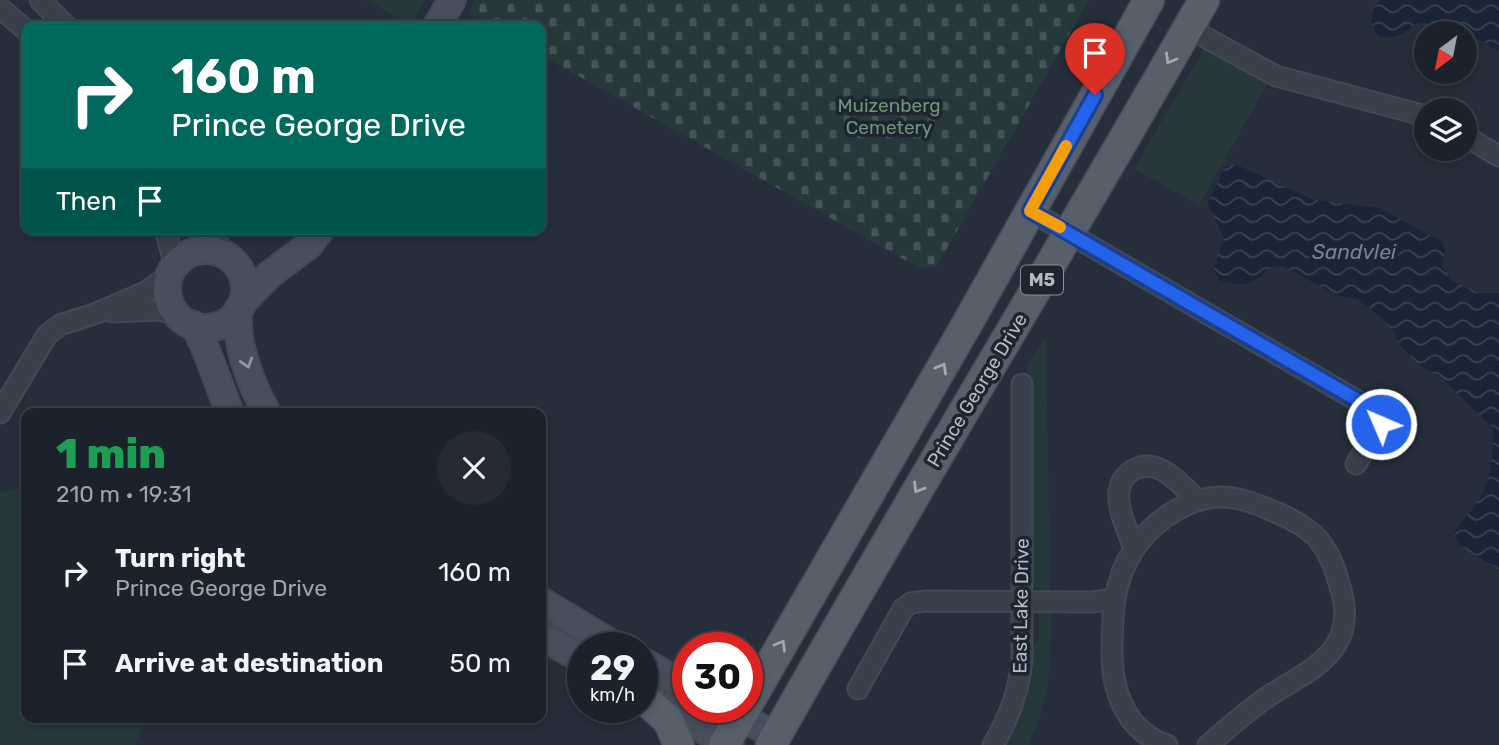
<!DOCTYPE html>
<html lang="en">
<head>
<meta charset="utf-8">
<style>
  :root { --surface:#1c222c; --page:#252a34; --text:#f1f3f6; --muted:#a0a4a9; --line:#3a3f48 }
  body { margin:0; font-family:Rubik,sans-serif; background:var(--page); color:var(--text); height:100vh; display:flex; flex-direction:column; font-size:26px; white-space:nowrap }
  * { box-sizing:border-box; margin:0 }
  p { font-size:23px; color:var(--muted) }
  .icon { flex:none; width:38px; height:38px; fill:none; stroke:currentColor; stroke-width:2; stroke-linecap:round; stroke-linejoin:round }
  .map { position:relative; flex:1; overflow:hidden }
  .details { position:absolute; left:21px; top:408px; width:525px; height:315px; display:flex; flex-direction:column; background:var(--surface); border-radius:14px; box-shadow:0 4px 10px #0003,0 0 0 2px var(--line) }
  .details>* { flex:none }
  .guide { position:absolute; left:21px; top:21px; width:525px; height:214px; border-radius:14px; box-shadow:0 4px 10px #0003,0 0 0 2px var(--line); background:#00695c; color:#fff; overflow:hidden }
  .needle { width:46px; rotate:212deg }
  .controls { position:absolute; left:1414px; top:21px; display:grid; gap:14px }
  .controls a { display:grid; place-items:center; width:63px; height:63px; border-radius:50%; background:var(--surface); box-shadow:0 4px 10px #0003,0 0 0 2px var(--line); font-size:35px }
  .speed { position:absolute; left:567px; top:632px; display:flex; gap:14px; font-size:35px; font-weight:700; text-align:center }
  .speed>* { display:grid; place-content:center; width:91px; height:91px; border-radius:50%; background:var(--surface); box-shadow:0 4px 10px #0003,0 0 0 2px var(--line); line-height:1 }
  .speed small { font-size:18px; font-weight:400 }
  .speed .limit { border:10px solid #d22; background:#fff; color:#111 }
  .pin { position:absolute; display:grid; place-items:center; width:60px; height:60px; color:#fff; margin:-72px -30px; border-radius:50% 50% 50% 0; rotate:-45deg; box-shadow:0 0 7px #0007 }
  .pin .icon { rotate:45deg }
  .me { position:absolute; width:77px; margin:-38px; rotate:315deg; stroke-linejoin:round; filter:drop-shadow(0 0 5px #0008) }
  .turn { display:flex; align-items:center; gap:24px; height:147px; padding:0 35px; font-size:32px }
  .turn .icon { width:91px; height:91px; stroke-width:2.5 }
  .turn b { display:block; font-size:49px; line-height:60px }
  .then { display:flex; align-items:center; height:66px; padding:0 35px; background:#0003; gap:14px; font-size:26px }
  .round { display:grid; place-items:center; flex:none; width:74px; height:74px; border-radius:37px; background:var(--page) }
  .summary { display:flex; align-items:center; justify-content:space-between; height:119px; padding:0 35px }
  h1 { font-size:42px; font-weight:800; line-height:52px; color:#1e9e55 }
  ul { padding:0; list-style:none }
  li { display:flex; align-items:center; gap:21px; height:91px; padding:0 35px }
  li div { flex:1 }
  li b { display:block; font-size:26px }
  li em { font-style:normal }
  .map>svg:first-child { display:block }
</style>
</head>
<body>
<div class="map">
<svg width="1499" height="745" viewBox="0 0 1499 745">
  <defs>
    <pattern id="cemetery-stones" width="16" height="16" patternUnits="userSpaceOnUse" patternTransform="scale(1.75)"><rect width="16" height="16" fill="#27383b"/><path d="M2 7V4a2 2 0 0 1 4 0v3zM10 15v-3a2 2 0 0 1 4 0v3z" fill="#445356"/></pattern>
    <pattern id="water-waves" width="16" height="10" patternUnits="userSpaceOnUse" patternTransform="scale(1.75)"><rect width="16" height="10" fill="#192537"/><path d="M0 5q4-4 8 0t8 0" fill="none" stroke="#384352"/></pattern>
  </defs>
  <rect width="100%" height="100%" fill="#252e3a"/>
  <path fill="#27383b" d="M367 0H425L411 25Z
    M1205 47 1268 83 1199 205 1134 169Z
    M1046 336 1050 592 1037 589 1030 576 1027 366Z
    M26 487V718H149L134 745H0V493Z
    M1051 609C1051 655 1052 704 1027 745H1004C1012 730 1021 715 1026 699 1031 680 1026 653 1039 639V612Z"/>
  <path fill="url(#cemetery-stones)" d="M475 0H1089L937 266 921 269 541 55V26H490L468 14Z"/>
  <path fill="url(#water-waves)" d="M1379 0H1499V51C1473 36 1447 23 1417 23 1405 33 1396 39 1379 37 1369 23 1369 14 1379 0Z
    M1235 164 1312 199 1379 208 1443 242 1445 253 1441 265 1451 280 1478 293H1499V569L1461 547 1454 533C1459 522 1467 517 1474 507 1493 482 1492 458 1493 428L1442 379 1417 363 1400 345 1394 332 1380 317 1358 299 1338 296 1283 266 1271 267C1253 285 1243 288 1219 280L1213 270 1224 238 1208 203 1225 167Z"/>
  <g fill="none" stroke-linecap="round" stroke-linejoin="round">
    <g stroke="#424954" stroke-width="23">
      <path id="street" d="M40 0 66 26
        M0 8 26 30
        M1188 28 1276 76 1426 116
        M1465 136 1499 156
        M1030 211 1377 412 1382 419 1381 423 1356 464
        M165 229 175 266
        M210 229 226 256
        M112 312 158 310 177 314
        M0 413 47 335 60 325 97 313 145 292 169 276
        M1134 549C1128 531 1117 510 1119 491 1120 484 1124 477 1129 473 1155 452 1180 484 1197 500
        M858 689 903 609 911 603 926 601 1092 602 1114 599
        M993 745C1009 718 1019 692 1022 660V384
        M1167 745C1128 732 1113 695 1112 657 1112 619 1112 582 1134 549 1155 518 1195 492 1233 498 1245 500 1257 504 1268 509 1286 516 1305 525 1318 539 1329 552 1336 571 1340 587 1346 605 1347 626 1337 643 1322 669 1290 681 1266 698 1246 712 1227 729 1208 745"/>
    </g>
    <g stroke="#424954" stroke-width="30">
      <path id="secondary" d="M437 26 452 0
        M167 289a39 39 0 1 1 78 0a39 39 0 1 1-78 0Z
        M242 303 269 275 309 245 321 229
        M238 310C235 344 251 384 267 413
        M194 325 204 345 230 413
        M541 601 619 648
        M541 636 583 660
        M642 661 688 688
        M653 701 730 745
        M723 707 776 736"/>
    </g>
    <g stroke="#424954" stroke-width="33">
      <path id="primary" d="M642 697 668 720 679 745
        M747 705 967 324 1149 0
        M724 745 746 707
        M771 745C912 494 1062 250 1204 0"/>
    </g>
    <use href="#street" stroke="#39404b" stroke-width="19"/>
    <use href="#secondary" stroke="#474f5d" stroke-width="26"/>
    <use href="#primary" stroke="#575f6b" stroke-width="30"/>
  </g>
  <defs><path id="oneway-chevron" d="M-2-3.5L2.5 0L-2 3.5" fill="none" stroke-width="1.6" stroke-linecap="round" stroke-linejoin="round" transform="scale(1.75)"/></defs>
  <g stroke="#a1a9b4">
    <use href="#oneway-chevron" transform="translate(1170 59) rotate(120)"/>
    <use href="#oneway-chevron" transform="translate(942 368) rotate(-60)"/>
    <use href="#oneway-chevron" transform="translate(918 488) rotate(121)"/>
    <use href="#oneway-chevron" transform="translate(781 645) rotate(-60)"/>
  </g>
  <use stroke="#8e95a1" href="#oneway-chevron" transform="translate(247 363) rotate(73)"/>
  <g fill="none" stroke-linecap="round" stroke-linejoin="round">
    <g stroke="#184099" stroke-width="18">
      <path id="route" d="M1095 95 1030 211 1373 409 1380 416 1381 424"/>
    </g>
    <use href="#route" stroke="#2563eb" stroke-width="12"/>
    <path stroke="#f59e0b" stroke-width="12" d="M1060 227 1030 211 1066 146"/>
  </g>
  <g text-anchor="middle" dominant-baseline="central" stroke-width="7" stroke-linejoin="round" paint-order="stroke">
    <rect fill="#1e2530" stroke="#878e99" stroke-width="2" x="1021" y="265.5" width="42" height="29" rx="5"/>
    <g font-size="18" font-weight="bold" fill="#b4bbc6">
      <text x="1042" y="280">M5</text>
    </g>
    <g font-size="19" fill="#6e9578" stroke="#1e2530">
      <text x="889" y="105">Muizenberg<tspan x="889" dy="22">Cemetery</tspan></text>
    </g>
    <g font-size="19" fill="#b4bbc6" stroke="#1e2530">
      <text transform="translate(977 390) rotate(-59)">Prince George Drive</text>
      <text transform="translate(1021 606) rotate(-89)">East Lake Drive</text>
    </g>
    <g font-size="21" font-style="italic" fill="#7184a2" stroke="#1e2530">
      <text x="1354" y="251">Sandvlei</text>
    </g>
  </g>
</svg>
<div class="controls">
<a><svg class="needle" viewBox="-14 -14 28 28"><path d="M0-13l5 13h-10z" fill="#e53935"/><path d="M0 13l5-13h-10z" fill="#a0a4a9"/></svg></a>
<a><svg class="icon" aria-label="layers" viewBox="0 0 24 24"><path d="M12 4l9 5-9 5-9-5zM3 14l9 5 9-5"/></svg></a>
</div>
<div class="speed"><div>29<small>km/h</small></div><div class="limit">30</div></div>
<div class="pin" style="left:1095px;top:95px;background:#d93025"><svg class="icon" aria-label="arrive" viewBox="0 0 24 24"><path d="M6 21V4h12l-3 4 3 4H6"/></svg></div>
<svg class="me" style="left:1381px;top:424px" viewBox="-20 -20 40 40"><circle r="17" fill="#2563eb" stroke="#fff" stroke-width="3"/><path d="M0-11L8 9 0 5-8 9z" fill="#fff"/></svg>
<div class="guide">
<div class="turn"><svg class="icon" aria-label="right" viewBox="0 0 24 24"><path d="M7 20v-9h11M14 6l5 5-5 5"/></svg><div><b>160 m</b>Prince George Drive</div></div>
<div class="then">Then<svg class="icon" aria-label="arrive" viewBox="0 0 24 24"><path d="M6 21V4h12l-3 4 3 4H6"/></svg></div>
</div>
<section class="details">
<div class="summary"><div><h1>1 min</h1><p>210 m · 19:31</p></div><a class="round"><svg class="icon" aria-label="close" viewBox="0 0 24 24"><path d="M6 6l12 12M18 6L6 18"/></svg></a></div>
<ul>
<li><svg class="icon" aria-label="right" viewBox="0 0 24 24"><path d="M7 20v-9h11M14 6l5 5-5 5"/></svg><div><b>Turn right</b><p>Prince George Drive</p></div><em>160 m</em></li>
<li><svg class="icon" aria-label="arrive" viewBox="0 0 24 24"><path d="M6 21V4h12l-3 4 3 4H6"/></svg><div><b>Arrive at destination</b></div><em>50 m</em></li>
</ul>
</section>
</div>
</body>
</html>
